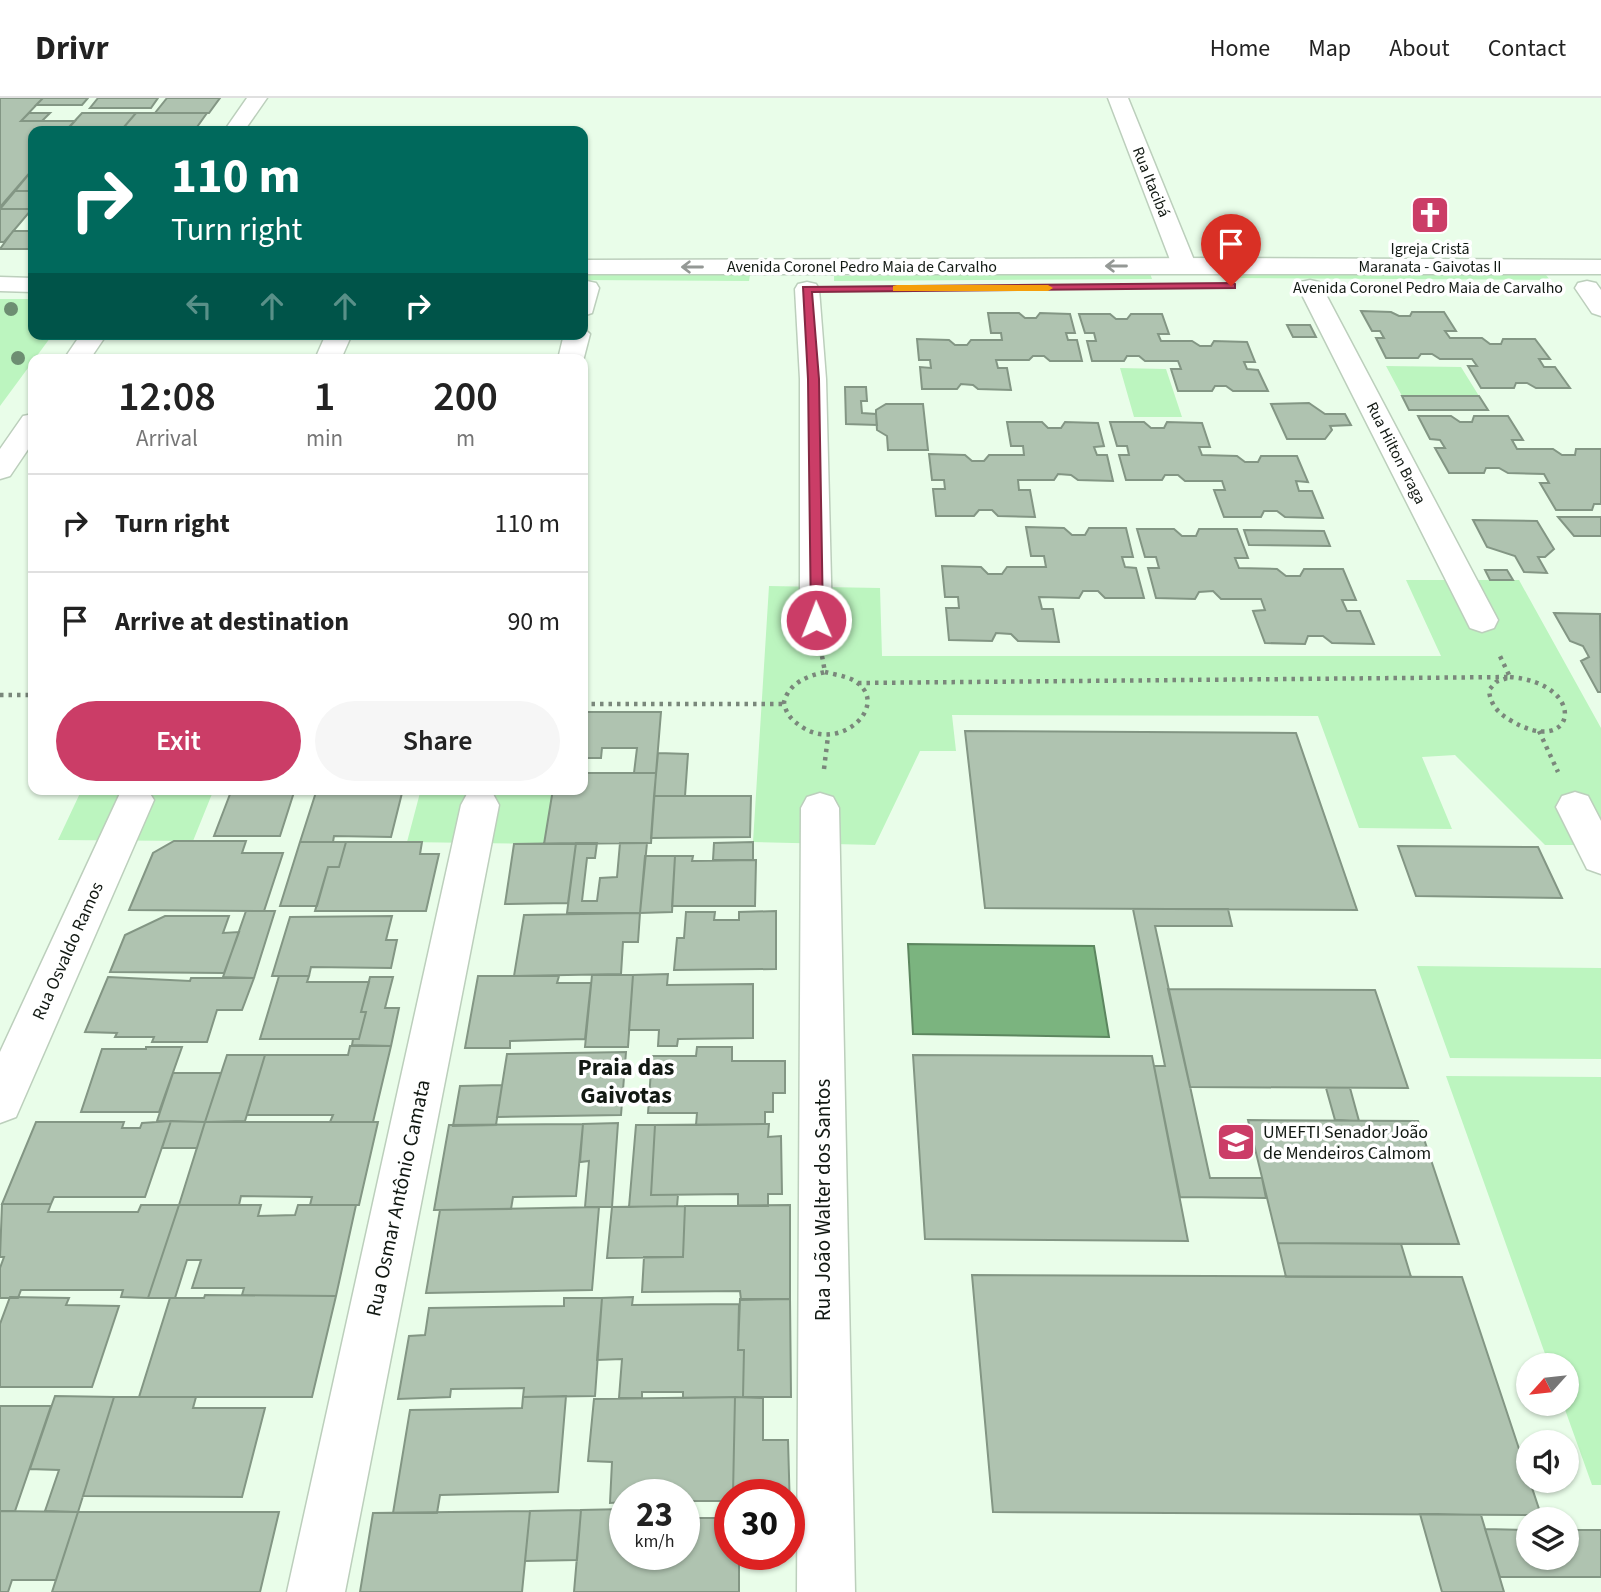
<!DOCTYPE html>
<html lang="en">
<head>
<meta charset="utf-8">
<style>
  :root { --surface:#fff; --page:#f6f6f6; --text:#222; --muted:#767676; --line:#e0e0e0; --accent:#cb3d67 }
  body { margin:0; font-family:"Source Sans 3",sans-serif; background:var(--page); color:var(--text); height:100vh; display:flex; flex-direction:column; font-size:26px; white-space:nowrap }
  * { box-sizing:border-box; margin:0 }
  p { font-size:23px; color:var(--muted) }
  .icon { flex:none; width:38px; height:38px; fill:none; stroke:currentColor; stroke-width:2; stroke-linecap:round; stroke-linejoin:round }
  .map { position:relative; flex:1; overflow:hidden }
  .side { position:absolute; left:28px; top:256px; width:560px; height:441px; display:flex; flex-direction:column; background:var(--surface); border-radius:14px; box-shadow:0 2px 5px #0004 }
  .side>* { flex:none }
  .guide { position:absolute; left:28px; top:28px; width:560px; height:214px; border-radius:14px; box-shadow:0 2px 5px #0004; background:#00695c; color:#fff; overflow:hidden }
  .needle { width:46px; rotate:243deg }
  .fabs { position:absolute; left:1516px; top:1255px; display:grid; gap:14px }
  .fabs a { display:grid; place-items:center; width:63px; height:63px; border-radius:50%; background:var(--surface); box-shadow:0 2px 5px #0004; font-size:35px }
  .speed { position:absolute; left:609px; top:1381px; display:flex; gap:14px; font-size:35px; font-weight:700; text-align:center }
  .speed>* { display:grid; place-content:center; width:91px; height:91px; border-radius:50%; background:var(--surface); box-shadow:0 2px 5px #0004; line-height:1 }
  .speed small { font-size:18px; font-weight:400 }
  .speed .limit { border:10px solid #d22; background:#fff; color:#111 }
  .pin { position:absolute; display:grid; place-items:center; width:60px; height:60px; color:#fff; margin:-72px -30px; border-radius:50% 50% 50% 0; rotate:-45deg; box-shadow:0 0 7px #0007 }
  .pin .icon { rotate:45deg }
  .me { position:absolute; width:77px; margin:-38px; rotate:359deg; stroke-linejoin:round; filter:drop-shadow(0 0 5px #0008) }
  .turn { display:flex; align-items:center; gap:24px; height:147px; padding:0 28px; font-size:32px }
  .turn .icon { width:91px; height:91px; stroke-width:2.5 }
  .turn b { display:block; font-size:49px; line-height:60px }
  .lanes { display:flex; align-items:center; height:66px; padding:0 28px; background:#0003; justify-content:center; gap:35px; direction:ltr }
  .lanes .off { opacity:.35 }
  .eta { display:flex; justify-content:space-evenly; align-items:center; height:119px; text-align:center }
  .eta b { font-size:42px; font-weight:600; line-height:49px }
  .primary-button { display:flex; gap:14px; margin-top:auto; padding:14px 28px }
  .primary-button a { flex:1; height:80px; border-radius:42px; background:var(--accent); color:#fff; font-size:28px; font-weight:600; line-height:80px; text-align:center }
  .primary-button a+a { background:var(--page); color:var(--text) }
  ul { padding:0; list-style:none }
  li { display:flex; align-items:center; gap:21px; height:98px; padding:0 28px; border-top:2px solid var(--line) }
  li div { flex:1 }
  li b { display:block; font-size:26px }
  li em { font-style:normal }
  header { display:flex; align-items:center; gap:42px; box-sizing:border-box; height:98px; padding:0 35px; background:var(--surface); border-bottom:2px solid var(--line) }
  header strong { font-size:33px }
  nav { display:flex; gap:38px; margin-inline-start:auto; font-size:24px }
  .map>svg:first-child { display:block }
</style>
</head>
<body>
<header>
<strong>Drivr</strong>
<nav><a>Home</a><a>Map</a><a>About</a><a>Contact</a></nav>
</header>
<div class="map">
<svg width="1601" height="1494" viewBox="0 0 1601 1494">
  <rect width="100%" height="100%" fill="#e9fde9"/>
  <path fill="#bcf5bf" d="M1150 175 1152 181 834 183V178Z
    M1226 175 1546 177 1550 182 1228 180Z
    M583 177H750L749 183 583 182Z
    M0 201H33V236H53L0 308Z
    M1386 268 1461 269 1479 298H1402Z
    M1120 270 1166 271 1182 319H1134Z
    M1406 482H1519L1601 630V747H1545L1455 657 1422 659 1452 731 1359 730 1318 618 952 617 956 653H920L875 747 753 744 769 488 880 490 882 558H1441Z
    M82 691H214L193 743 58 742Z
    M421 691H553L544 746 407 744Z
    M1417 868 1601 870V961L1450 960Z
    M1446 978 1601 979V1387H1592L1563 1306H1566V1267H1549Z"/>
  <path fill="#7bb47f" stroke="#5c865f" stroke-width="2" d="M908 846 1094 848 1109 939 913 936Z"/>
  <path fill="#afc3b0" stroke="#839684" stroke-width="2" d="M0 0H43L21 23H75L66 33H33V71L0 109Z
    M43 0H88L82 7H36Z
    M98 0H158L151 10H90Z
    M167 0H220L209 15H155Z
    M29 15H50L42 23H21Z
    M82 15H136L124 29H69Z
    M136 15H207L197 29H124Z
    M103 29H179L176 33H99Z
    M28 77H33V93H15Z
    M15 93H33V111H0Z
    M0 111H32L4 144H0Z
    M13 133H33V151H0Z
    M1361 213 1391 214 1399 218H1410L1412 214H1444L1456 233H1445L1450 240H1482L1490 246H1501L1503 241H1535L1550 261H1539L1544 269H1555L1570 290H1536L1527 285H1516L1514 290H1481L1468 268H1477L1472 261H1440L1432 256H1421L1418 260H1386L1376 240H1384L1380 233H1372Z
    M988 215H1019L1025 220H1036L1040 215 1070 216 1075 235H1066L1068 242H1077L1082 263H1050L1044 258H1033L1029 262H996L998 270H1007L1011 292 978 291 973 287 961 286 957 291H922L920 269 931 270 930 262H919L917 241 949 242 955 247H967L971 242H1002L1001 235H991Z
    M1079 216H1110L1116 221H1127L1131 216H1162L1169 236H1158L1161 243H1192L1200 248H1211L1214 243 1247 244 1255 264H1244L1247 271 1258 272 1268 293H1233L1226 288H1215L1212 293H1178L1171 271H1181L1178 263H1145L1139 258H1127L1124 263H1092L1087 243H1096L1094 235H1085Z
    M1287 227H1310L1316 239H1293Z
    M845 289H866L867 303H861L862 315 876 316 877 327 846 326Z
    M1402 298H1479L1488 312H1409Z
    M1309 305 1325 316H1345L1351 327 1330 328 1332 332 1325 341H1287L1271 306Z
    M886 306H923L928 352H888L887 338 877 332 876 316V312Z
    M1418 318H1451L1460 324H1472L1474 318H1508L1523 342H1512L1517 351H1553L1562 357H1575L1576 351H1601V406H1594L1592 412H1556L1540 385H1549L1544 376 1508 375 1499 370H1486L1484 375H1449L1435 350H1445L1440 342 1430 341Z
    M1007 324H1042L1048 330H1061L1065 324 1098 325 1104 348 1094 349 1097 357H1107L1113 383 1078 382 1071 377 1058 376 1054 382H1018L1019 392H1030L1035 419 998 418 992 412H979L974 418H936L933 391H945L944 382H932L929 356 965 357 972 363H984L989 357H1024L1023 348H1011Z
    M1110 324H1144L1151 330H1164L1167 324 1202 325 1210 349H1199L1202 357 1237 358 1245 364H1258L1261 358H1297L1308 384 1296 383 1299 393H1312L1323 420 1285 419 1277 413H1264L1261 419H1224L1214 392H1225L1222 383H1185L1178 377H1165L1162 382H1126L1119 357H1129L1127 348H1117Z
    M1558 419H1601V438H1574Z
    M1473 422 1537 423 1554 451 1545 459H1538L1547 475 1524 474 1515 458 1487 449Z
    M1026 429 1064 430 1072 437H1085L1089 430H1126L1133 459H1122L1125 469 1136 470 1144 500H1105L1098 493H1083L1079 500 1039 499 1042 511H1053L1059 544 1018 543 1011 536 996 535 992 543 949 542 946 510H959L958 499H945L942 468 981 469 988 476H1002L1007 469H1046L1044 458H1031Z
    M1137 431H1174L1182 438H1196L1199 431H1237L1248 460H1235L1239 470 1277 471 1286 478H1300L1304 471H1343L1356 502H1342L1347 513H1360L1374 546 1332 545 1323 538H1308L1305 546 1265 545 1253 513 1265 512 1261 501H1221L1213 493 1199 494 1195 501 1156 500 1148 470H1159L1156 459H1145Z
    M1244 432 1324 433 1330 448 1249 447Z
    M1485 472H1507L1513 482H1490Z
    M1554 515 1600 516 1601 594H1598L1581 563 1589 559 1583 548 1570 543Z
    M583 614H661L656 675H634L637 650H602L601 660H583Z
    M965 633 1296 635 1357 812 985 810Z
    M658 655 688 656 685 698H654Z
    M583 675H656L651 745 544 746 553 691H583Z
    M232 691H295L280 738H214Z
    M317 691H400L399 695H402L391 739 334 738 333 744H300Z
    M654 698H751L750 739 651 740Z
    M174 743H246L242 755H283L264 813 129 812 153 755Z
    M300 744H346L339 769H328L317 808H280Z
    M346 744H422L420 756H439L426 813H315L328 769H339Z
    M753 744V762H713L714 745Z
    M576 745 568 805 505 806 514 746Z
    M576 745H597L595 760H587L582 803H597L600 780 617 779 620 745H647L640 815H567Z
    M1398 748 1538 749 1562 800 1416 798Z
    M645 758H675L672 814 640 815Z
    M675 758H693L692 763 756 762 755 808H672Z
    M1133 811H1228L1232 828H1155L1210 1080H1262L1266 1100 1180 1099 1154 968H1165Z
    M246 813H275L254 880 223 879Z
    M776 813V871L674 872 677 840H684L686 814H715L714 822H739V814Z
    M640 815 638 844H623L621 876 514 878 524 817Z
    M165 818H229L223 835 239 834 224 875 110 874 125 837Z
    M392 818 386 842H397L391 870 311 869 309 878H272L290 819Z
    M668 876 667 887 753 886V940L678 941 677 948H658L659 932H629L633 877Z
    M592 877H633L628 949H585Z
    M279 878H309L307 884H369L361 914H366L359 941H260Z
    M478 878H559L557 885H591L585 941 510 943V950H465Z
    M108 879 190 883 191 880H254L242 912H217L207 944H152L154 939H115L117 935 85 934Z
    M370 879H393L385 910H399L391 948 352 947 353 941H359L366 914H361Z
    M1168 891 1375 892 1408 990 1190 989Z
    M350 948H391L373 1024H330L333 1017H247L265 957H348Z
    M146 949H182L159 1014H81L102 951H146Z
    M697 949H732V963H785V995H773V1014H765V1026L696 1027 697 1015H648L652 958H696Z
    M626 954 621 1017 497 1019 507 956Z
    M227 957H265L245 1023 205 1024Z
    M913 957 1152 958 1188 1143 925 1141Z
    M173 975H221L205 1024 157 1023Z
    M502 987 496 1027 453 1028 460 988Z
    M1326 990H1350L1359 1023 1335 1022Z
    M1248 1022 1418 1023 1459 1146 1278 1145Z
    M171 1023 145 1099H54L51 1106H2L36 1024H124L122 1030H140L142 1025Z
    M171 1023 205 1024 197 1050H162Z
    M205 1024H378L359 1107H310L312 1099 241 1098 239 1107H179Z
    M618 1025 612 1109H585L589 1063 580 1064 583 1026Z
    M583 1026 576 1098 513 1099 511 1111 434 1112 449 1027Z
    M769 1026 768 1039 781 1038 782 1096H768V1108H738V1096L651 1097 655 1027Z
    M636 1027H655L651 1097H678L677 1108 629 1109Z
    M2 1106H51L48 1114H138L141 1107H179L148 1200 121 1199 123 1192H21L18 1200H0V1170L4 1159H0Z
    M179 1107H261L258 1118 295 1117 298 1107H356L336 1198 242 1197 244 1190H192L201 1162H187L175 1200H148Z
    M790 1107V1201L741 1202 740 1193 642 1194 644 1159H683L685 1108Z
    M685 1108 683 1159 607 1160 612 1109Z
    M599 1109 592 1192 426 1195 440 1112Z
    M1278 1145 1401 1146 1411 1179H1286Z
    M972 1177 1462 1179 1541 1417 993 1414Z
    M205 1197 336 1198 312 1299H139L170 1200H204Z
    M10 1199 69 1200 66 1207 119 1208 92 1289H0V1226Z
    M633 1199 632 1207 739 1206 738 1252H744L743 1299 683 1300V1294H642V1300H619L622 1261 597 1262 602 1200Z
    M564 1200H602L595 1298 523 1299 524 1290 451 1291 450 1299 398 1301 409 1238 425 1237 429 1210 564 1208Z
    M740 1201H790L791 1299H743L744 1252H738Z
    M55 1298 114 1299 78 1414 45 1413 59 1372 30 1371Z
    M566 1298 558 1394 440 1397 437 1415H393L410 1312 522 1310 523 1299Z
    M114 1299H196L193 1310H265L242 1399 83 1398Z
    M735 1299 763 1300V1342H788L790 1413 789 1396H733Z
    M735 1299 733 1396H730V1403H684V1396H625V1404L610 1405 612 1364 588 1363 594 1301Z
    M0 1308H51L15 1413H0Z
    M625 1411V1456H684V1420H730V1456H739V1494H574L581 1412Z
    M581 1412 577 1462 525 1463 530 1413Z
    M0 1413 78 1414 56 1482H12L8 1494H0Z
    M530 1413 522 1494H360L373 1415Z
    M78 1414H279L260 1494H52Z
    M1420 1416 1481 1417 1504 1494H1442Z
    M1485 1431 1528 1432V1460H1566V1432H1601V1479H1500Z"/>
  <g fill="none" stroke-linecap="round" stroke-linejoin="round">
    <g stroke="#bccfbc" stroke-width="3">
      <path id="minor" d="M1108 0H1128L1196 167 1193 172 1184 174 1175 172 1172 167Z
        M1310 182 1319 184 1322 189 1498 522 1494 530 1482 534 1470 530 1466 522 1298 189 1301 184Z
        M587 183 596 185 599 190 592 215 583 218V184Z
        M1587 183 1596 185 1601 192V218L1592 215 1575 190 1578 185Z
        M807 184 816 186 819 191 826 281 832 522 828 530 816 534 804 530 800 522V281L795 191 798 186Z
        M583 230 590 236 583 263V261H558L564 236H583Z
        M326 236H352L341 261H315Z
        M122 691H147L154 702 16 1019 0 1025V954Z
        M480 692 493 696 499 707 345 1494H287L461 707 467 696Z
        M1575 694 1588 698 1601 723V776L1587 771 1556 709 1562 698Z
        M820 695 833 699 839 710 855 1494H797L801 710 807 699Z"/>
    </g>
    <g stroke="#bccfbc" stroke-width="3">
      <path id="tertiary" d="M1222 160 1601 162V176H583V162Z
        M0 179 33 180V194L0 193Z"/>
    </g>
    <g stroke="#bccfbc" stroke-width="3">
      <path id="secondary" d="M247 0H267L244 33H224Z
        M81 236H107L90 261H64Z
        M33 316V344L10 378 0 381V351L23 318Z"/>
    </g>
    <path stroke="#7a877b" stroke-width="4.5" stroke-dasharray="3.5 5" stroke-linecap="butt" d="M822 558 825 574
      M825 574C833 576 844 578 851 581 895 603 842 656 802 629 792 622 786 617 784 604 789 585 807 578 825 574Z
      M1510 579C1591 586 1575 662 1510 622 1498 615 1490 606 1489 592L1496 584Z
      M858 585 1510 579 1498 554
      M0 597H33
      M583 606H784
      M1539 633 1558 674
      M824 671 828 638"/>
    <use href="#minor" fill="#fff" fill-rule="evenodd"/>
    <use href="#tertiary" fill="#fff" fill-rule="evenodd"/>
    <use href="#secondary" fill="#fff" fill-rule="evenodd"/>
  </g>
  <g fill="#6d8e72">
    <circle cx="11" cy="211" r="7"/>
    <circle cx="18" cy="260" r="7"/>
  </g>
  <defs><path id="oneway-shaft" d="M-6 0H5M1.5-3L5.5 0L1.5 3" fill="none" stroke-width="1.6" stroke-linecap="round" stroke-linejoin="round" transform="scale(1.75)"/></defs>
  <g stroke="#949895">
    <use href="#oneway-shaft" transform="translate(1116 168) rotate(180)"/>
    <use href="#oneway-shaft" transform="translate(692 169) rotate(-180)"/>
  </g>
  <path fill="#cb3d67" stroke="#842843" stroke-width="2" d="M1231 185 1235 186V190L812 194 819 281 823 522 821 525H811L808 281 803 189Z"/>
  <path fill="#f59e0b" d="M897 187H1048L1053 190 1048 193H893V188Z"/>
  <defs>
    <g id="church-square" transform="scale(2.0125)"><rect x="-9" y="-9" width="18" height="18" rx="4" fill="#cb3d67" stroke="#fff"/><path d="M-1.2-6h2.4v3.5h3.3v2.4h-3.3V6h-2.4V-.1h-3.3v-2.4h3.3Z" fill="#fff"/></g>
    <g id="school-square" transform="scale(2.0125)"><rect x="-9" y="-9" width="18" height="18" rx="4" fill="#cb3d67" stroke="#fff"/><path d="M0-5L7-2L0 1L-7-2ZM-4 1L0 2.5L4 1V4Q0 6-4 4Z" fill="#fff"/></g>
  </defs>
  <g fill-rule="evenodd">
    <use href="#church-square" x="1430" y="117"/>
    <use href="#school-square" x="1236" y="1044"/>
  </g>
  <g text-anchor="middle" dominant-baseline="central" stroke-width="7" stroke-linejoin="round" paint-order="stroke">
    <g font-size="16" fill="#121913" stroke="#fff">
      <text transform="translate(1151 84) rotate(68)">Rua Itacibá</text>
      <text x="862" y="169">Avenida Coronel Pedro Maia de Carvalho</text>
      <text x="1428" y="190">Avenida Coronel Pedro Maia de Carvalho</text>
      <text transform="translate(1396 355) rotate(63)">Rua Hilton Braga</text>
    </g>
    <g font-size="16" fill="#121913" stroke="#fff">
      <text x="1430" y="151">Igreja Cristã<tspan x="1430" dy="18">Maranata - Gaivotas II</tspan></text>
    </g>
    <g font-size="18" fill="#121913" stroke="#fff">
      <text transform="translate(68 853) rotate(-66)">Rua Osvaldo Ramos</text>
    </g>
    <g font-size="18" fill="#121913" stroke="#fff" text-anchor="start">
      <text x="1263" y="1034">UMEFTI Senador João<tspan x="1263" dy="21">de Mendeiros Calmom</tspan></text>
    </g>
    <g font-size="21" fill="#121913" stroke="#fff">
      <text transform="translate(398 1100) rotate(-78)">Rua Osmar Antônio Camata</text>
      <text transform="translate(823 1102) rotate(-90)">Rua João Walter dos Santos</text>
    </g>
    <g font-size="24" font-weight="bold" fill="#121913" stroke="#fff">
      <text x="626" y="969">Praia das<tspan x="626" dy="28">Gaivotas</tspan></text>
    </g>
  </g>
</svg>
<div class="fabs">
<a><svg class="needle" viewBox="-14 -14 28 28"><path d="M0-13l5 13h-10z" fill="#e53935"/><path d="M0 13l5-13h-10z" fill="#767676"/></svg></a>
<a><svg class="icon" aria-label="sound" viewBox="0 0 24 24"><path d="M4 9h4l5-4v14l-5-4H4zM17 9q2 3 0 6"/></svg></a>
<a><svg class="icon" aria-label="layers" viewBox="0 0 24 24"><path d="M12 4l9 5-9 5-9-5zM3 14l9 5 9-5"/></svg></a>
</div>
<div class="speed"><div>23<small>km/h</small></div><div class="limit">30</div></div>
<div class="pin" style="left:1231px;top:188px;background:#d93025"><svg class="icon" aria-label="arrive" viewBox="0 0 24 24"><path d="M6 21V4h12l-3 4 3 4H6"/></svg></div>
<svg class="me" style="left:816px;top:522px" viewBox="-20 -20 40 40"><circle r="17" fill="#cb3d67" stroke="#fff" stroke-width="3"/><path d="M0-11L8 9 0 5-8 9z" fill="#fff"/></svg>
<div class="guide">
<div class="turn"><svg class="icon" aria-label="right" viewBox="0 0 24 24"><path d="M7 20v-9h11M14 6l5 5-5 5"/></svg><div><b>110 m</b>Turn right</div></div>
<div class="lanes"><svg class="icon off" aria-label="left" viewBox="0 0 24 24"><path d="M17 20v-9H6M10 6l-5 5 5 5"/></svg><svg class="icon off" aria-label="ahead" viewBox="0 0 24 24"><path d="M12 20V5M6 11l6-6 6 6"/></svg><svg class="icon off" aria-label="ahead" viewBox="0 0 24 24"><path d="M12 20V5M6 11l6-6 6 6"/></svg><svg class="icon" aria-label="right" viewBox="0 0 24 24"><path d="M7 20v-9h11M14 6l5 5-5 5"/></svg></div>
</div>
<section class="side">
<div class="eta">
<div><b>12:08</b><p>Arrival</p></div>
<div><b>1</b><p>min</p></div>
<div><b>200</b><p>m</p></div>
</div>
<ul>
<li><svg class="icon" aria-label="right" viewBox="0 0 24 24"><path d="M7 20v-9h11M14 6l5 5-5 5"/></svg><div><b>Turn right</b></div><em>110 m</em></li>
<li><svg class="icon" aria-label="arrive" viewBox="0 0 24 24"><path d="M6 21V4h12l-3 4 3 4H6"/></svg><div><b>Arrive at destination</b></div><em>90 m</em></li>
</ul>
<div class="primary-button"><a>Exit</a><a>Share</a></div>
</section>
</div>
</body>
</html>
